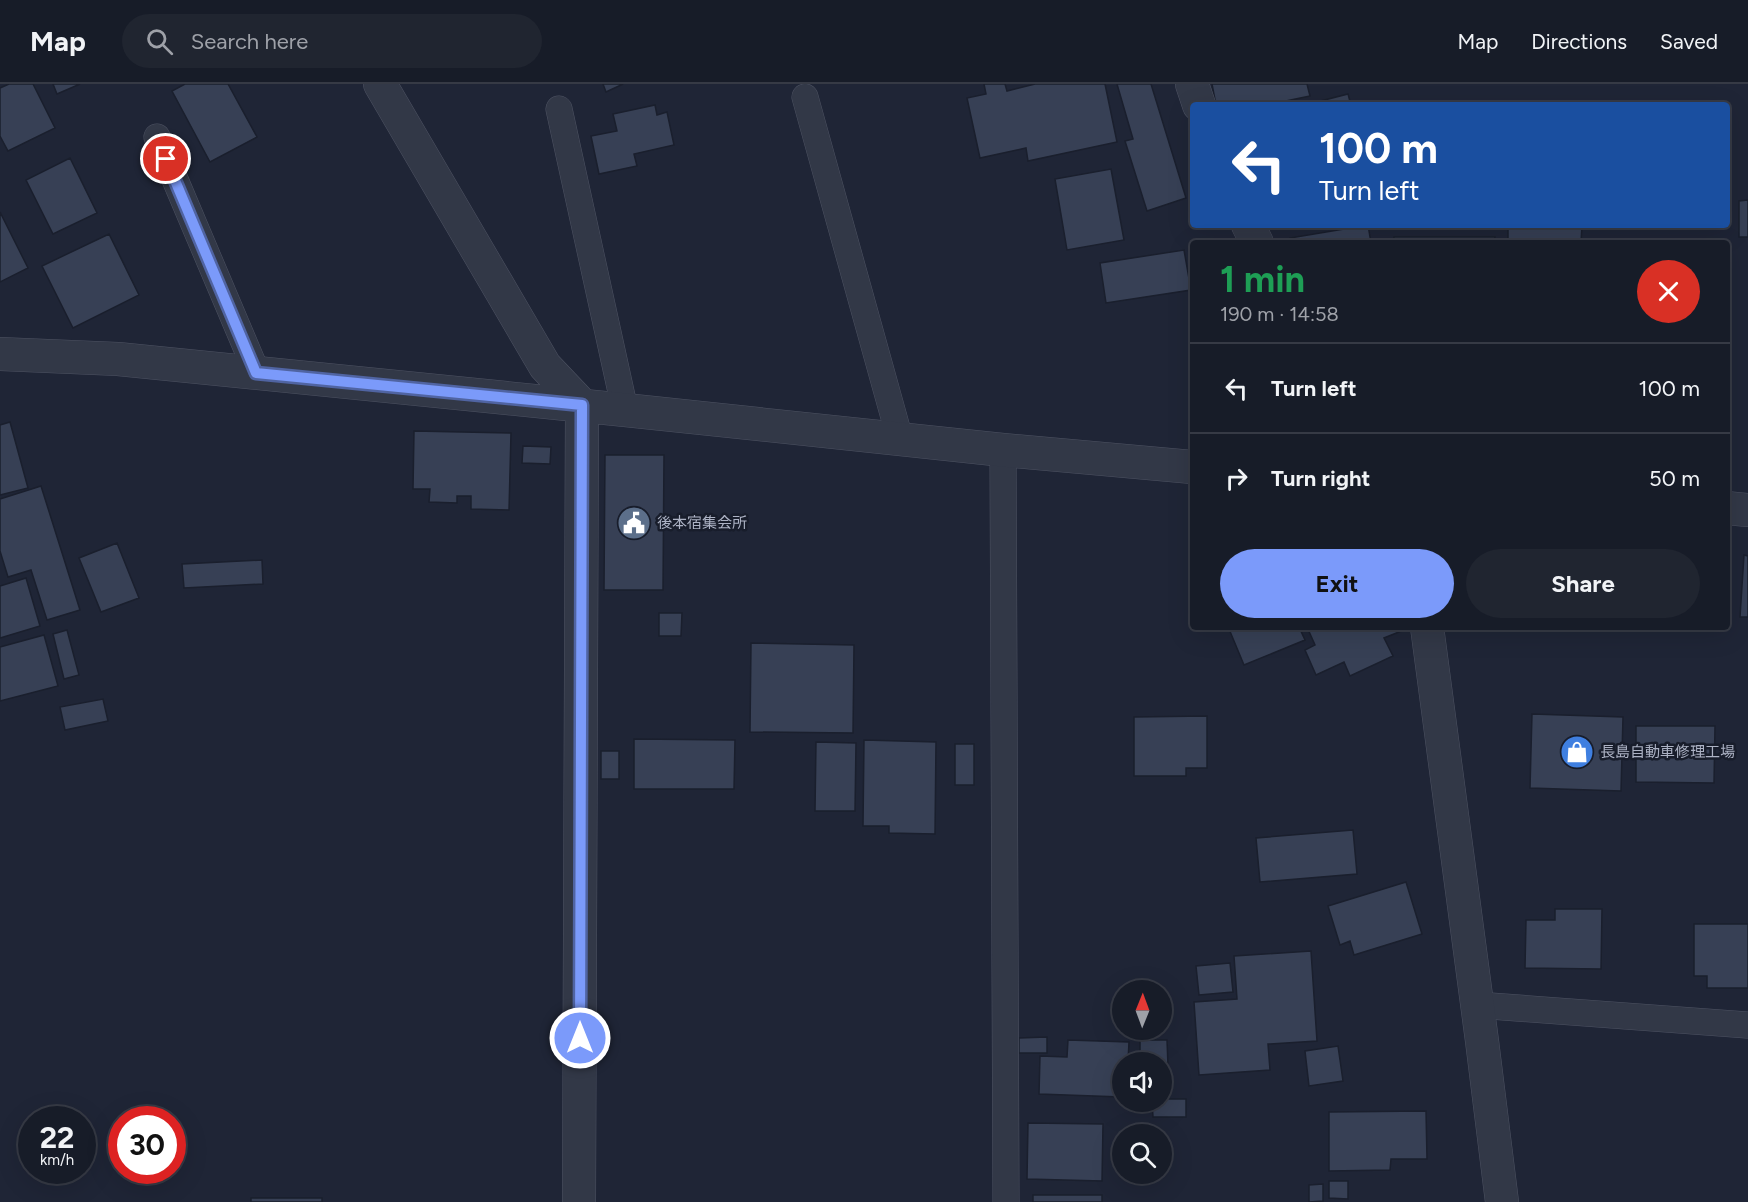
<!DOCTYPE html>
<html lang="en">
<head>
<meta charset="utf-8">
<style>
  :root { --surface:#171c28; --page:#202530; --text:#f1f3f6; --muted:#9ea1a8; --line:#363a45; --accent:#7b9afa }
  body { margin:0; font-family:Figtree,"Noto Sans JP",sans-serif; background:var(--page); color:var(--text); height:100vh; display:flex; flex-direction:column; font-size:22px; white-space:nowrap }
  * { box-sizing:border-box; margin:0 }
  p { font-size:20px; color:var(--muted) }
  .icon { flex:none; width:33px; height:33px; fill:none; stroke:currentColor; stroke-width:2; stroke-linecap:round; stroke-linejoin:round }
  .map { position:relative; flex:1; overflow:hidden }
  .panel { position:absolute; left:1190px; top:156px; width:540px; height:390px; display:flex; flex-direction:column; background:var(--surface); border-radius:6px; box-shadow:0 6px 24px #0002,0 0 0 2px var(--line) }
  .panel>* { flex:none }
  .banner { position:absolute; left:1190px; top:18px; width:540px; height:126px; border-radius:6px; box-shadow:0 6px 24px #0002,0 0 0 2px var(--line); background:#1a4fa0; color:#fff; overflow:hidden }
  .needle { width:39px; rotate:1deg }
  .controls { position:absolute; left:1112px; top:896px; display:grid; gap:12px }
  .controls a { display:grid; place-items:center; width:60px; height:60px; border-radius:50%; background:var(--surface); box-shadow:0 6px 24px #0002,0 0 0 2px var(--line); font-size:30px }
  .speed { position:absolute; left:18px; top:1022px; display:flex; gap:12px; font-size:30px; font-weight:700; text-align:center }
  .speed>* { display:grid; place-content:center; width:78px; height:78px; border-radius:50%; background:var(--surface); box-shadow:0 6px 24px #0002,0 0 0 2px var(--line); line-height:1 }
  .speed small { font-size:15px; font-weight:400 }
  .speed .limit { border:9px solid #d22; background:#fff; color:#111 }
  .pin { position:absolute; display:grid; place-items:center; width:51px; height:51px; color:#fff; margin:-26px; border:3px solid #fff; border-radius:50%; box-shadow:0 2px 6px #0007 }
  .me { position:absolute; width:66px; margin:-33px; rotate:0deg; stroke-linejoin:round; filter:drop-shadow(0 0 4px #0008) }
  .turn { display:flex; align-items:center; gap:21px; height:126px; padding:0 30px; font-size:27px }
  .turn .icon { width:78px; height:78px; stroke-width:2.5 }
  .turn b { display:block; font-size:42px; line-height:51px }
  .round { display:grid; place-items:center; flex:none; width:63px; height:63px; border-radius:32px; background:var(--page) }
  .headline { display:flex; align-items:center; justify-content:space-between; height:102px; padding:0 30px }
  h1 { font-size:36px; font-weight:700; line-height:45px; color:#1e9e55 }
  .primary-button { display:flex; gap:12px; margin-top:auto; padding:12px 30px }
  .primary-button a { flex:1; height:69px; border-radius:36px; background:var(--accent); color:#111; font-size:24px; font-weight:700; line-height:69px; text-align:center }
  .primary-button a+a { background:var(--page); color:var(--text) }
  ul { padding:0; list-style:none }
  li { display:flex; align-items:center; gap:18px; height:90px; padding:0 30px; border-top:2px solid var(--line) }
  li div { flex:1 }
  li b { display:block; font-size:22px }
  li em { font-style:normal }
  header { display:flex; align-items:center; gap:36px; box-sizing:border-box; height:84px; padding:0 30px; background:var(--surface); border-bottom:2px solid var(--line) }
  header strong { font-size:28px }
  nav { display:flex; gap:33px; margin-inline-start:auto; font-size:21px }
  .search { width:420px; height:54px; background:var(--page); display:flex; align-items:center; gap:15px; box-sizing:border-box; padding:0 21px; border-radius:33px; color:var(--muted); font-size:22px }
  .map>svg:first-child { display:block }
</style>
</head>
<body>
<header>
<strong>Map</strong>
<div class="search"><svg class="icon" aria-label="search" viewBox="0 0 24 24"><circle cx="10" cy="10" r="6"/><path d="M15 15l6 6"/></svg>Search here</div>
<nav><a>Map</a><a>Directions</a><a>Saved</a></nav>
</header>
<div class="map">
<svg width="1748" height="1118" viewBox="0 0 1748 1118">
  <rect width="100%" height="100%" fill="#1f2536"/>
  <path fill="#374055" stroke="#1a1f2d" stroke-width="1.5" d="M9 0H33L55 44 8 67 0 52V4Z
    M53 0H80L57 10Z
    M185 0H228L257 53 210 78 172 7Z
    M603 0H623L606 8Z
    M984 0H1005L1007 7 1035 0H1105L1117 58 1028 77 1026 64 980 74 967 14 986 10Z
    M1117 0H1151L1186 114 1147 127 1125 57 1133 55Z
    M1212 0H1307L1310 12 1267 21H1216Z
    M1348 10 1351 21H1305Z
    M655 21 657 31 667 28 674 61 634 70 637 82 599 90 591 52 617 47 613 30Z
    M70 74 97 129 53 150 26 96Z
    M1111 85 1124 156 1067 166 1055 95Z
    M1748 116V153H1739V117Z
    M0 128 28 184 0 198Z
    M1368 141 1371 159H1291L1290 154Z
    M1508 141H1582L1581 159H1508Z
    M109 150 139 211 73 244 42 182Z
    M1394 153H1495L1494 159H1394Z
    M1184 166 1191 206 1106 219 1100 179Z
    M10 338 28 404 0 411V341Z
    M414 347 511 349 509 426 471 425V412H457V419L429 418 430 405H413Z
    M523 362 551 363 550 380 522 379Z
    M605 371H664L663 506H604Z
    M41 402 80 526 47 536 31 486 8 493 0 467V415Z
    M117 459 139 514 101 528 79 474Z
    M1744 471 1748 472V533H1740Z
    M262 476 263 500 184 504 182 480Z
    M26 494 40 542 0 554V502Z
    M659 529H682L681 552H659Z
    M1234 543H1299L1305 556 1244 581 1229 545Z
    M1307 543H1403L1404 546 1384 554 1393 572 1350 592 1344 578 1316 591 1305 566 1315 561Z
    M67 546 79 591 64 595 53 550Z
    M44 551 58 602 0 617V563Z
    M751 559 854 561 853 649 750 648Z
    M103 615 108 637 65 646 60 623Z
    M1532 630 1623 633 1621 707 1530 704Z
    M1207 632V684H1186V692H1134V633Z
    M1636 642H1715L1714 699 1636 698Z
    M634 655 735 656 734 705H634Z
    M864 656 936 658 935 750 889 749V742H863Z
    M816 658 856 659 855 727H815Z
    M955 660H974V701H955Z
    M601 667H619V695H601Z
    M1353 746 1357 790 1260 798 1256 754Z
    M1406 798 1422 850 1354 871 1350 857 1340 861 1328 822Z
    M1555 825H1602L1601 885 1525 884 1526 836H1555Z
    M1694 840H1748V904H1707V892H1694Z
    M1311 867 1317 957 1268 960 1270 986 1199 991 1194 918 1237 915 1234 872Z
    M1230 879 1233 908 1199 911 1196 882Z
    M1047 953V969H1019V954Z
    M1068 956 1129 958 1128 978H1122V1013L1039 1010 1040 972 1067 973Z
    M1140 956H1167L1168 982H1161V978H1140Z
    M1338 962 1343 997 1309 1002 1305 967Z
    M1161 1015H1186V1033H1153L1152 1017H1161Z
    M1426 1027 1427 1075H1391L1390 1086 1329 1087V1028Z
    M1028 1039 1103 1040 1102 1097 1027 1095Z
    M1329 1097H1348V1115L1329 1114Z
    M1323 1100V1117L1309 1118V1101Z
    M1033 1111H1102V1118H1033Z
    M251 1114H322V1118H251Z"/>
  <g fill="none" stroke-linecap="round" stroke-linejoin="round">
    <g stroke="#4d5262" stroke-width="27">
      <path id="service" d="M805 13 900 355
        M559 25 625 326
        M157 53 257 289
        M1003 366 1006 1118
        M1477 921 1747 941"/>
    </g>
    <g stroke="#4d5262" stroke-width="34">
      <path id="minor" d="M380 0 545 282 582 321 579 1118
        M0 270 118 275 625 326 1003 366 1192 383
        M1726 424 1748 426"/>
    </g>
    <g stroke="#4d5262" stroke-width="34">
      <path id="tertiary" d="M1192 0 1199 21
        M1248 141 1257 159
        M1427 543 1482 957 1502 1118"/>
    </g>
    <use href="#service" stroke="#323847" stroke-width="26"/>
    <use href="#minor" stroke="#323847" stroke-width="33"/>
    <use href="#tertiary" stroke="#323847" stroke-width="33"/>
  </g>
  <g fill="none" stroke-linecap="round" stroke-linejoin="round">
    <g stroke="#5064a2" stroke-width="15">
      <path id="route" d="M166 75 256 289 582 321 580 954"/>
    </g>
    <use href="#route" stroke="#7b9afa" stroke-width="10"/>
  </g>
  <defs>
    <g id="civic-disc" transform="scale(1.725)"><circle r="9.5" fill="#5c6f8a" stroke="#181d2b"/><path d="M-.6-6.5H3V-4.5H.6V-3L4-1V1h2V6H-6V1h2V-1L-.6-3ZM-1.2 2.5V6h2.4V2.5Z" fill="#fff"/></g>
    <g id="shop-disc" transform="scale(1.725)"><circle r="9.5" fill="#3f7fe0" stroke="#181d2b"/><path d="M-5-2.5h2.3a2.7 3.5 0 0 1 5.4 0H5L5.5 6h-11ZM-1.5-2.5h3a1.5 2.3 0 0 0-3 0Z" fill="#fff"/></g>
  </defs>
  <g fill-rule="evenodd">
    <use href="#civic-disc" x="634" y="439"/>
    <use href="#shop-disc" x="1577" y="668"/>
  </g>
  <g text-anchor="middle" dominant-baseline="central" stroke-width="5" stroke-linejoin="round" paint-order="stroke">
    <g font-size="15" fill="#acb2c4" stroke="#181d2b" text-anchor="start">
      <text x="657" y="439">後本宿集会所</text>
      <text x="1600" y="668">長島自動車修理工場</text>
    </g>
  </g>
</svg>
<div class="controls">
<a><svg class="needle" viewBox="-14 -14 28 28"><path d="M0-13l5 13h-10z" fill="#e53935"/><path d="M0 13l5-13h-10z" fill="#9ea1a8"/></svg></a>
<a><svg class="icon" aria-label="sound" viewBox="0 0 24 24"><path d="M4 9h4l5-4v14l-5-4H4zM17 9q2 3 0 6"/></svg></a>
<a><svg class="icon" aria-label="search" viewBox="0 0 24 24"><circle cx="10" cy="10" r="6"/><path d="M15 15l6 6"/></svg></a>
</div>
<div class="speed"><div>22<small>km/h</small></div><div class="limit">30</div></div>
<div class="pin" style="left:166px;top:75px;background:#d93025"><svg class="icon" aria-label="arrive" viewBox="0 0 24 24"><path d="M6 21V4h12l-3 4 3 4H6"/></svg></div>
<svg class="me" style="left:580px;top:954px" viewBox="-20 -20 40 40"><circle r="17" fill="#7b9afa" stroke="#fff" stroke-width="3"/><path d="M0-11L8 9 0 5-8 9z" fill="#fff"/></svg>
<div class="banner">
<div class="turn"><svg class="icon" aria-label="left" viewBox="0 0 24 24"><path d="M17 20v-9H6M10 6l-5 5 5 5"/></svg><div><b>100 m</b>Turn left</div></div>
</div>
<section class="panel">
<div class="headline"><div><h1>1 min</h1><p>190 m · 14:58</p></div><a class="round" style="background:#d93025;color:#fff"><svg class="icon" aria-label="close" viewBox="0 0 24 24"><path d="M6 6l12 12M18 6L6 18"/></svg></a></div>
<ul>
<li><svg class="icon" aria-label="left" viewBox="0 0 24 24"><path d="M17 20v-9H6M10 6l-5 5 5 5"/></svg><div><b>Turn left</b></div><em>100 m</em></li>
<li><svg class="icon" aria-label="right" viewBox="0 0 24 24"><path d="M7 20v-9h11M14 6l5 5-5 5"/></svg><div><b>Turn right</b></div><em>50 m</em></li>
</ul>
<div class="primary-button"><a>Exit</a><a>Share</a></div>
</section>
</div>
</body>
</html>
